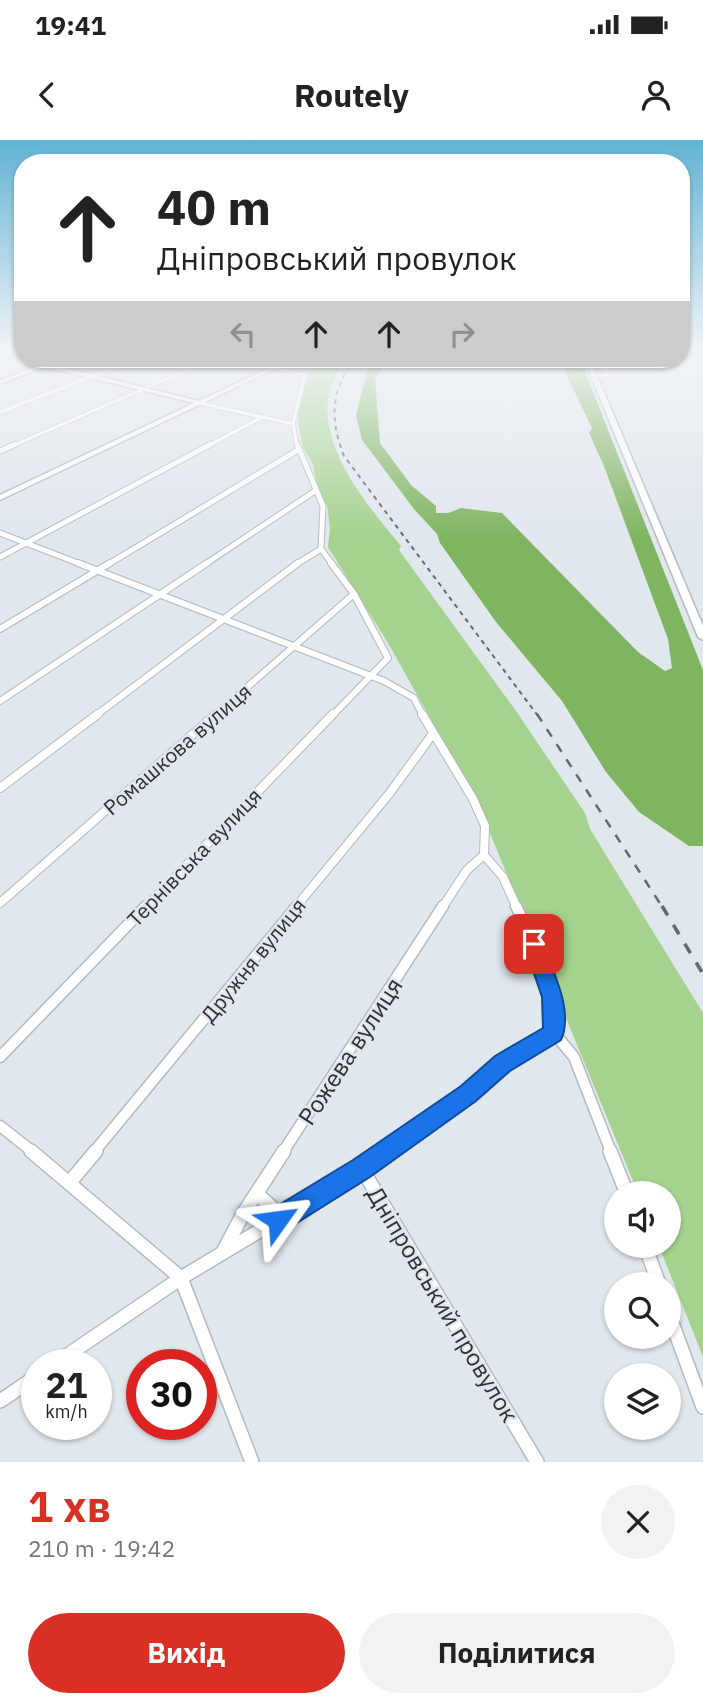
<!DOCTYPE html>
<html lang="uk">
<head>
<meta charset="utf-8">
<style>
  :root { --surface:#fff; --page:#f2f2f2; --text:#222; --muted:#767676; --accent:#d93025 }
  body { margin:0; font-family:"IBM Plex Sans",sans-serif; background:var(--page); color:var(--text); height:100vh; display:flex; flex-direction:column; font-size:26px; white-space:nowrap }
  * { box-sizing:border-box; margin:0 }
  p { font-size:23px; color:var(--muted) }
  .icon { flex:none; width:38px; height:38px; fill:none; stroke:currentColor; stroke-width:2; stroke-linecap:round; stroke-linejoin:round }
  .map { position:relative; height:1322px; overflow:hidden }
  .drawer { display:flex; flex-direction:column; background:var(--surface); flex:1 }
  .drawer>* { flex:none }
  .hud { position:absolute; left:14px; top:14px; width:676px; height:214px; border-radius:28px; box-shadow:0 2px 5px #0004; background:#fff; color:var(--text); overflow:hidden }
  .buttons { position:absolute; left:604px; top:1041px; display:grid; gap:14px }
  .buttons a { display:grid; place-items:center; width:77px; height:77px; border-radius:50%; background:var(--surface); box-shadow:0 2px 5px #0004; font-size:35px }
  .speed { position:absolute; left:21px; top:1209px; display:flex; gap:14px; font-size:35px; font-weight:700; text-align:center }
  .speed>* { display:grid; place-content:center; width:91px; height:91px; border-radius:50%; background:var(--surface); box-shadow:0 2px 5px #0004; line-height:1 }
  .speed small { font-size:18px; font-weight:400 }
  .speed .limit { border:10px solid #d22; background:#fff; color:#111 }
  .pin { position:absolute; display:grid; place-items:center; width:60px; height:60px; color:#fff; margin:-30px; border-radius:14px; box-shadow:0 4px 10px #0006 }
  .me { position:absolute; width:77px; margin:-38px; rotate:59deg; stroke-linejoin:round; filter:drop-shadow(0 0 5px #0008) }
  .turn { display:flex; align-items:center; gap:24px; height:147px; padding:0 28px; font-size:32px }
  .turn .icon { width:91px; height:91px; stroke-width:2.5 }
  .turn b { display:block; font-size:49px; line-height:60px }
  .lanes { display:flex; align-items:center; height:66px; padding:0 28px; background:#0003; justify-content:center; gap:35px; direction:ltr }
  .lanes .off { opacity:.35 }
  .round { display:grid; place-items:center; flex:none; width:74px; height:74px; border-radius:37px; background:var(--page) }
  .overview { display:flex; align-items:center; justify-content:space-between; height:119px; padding:0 28px }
  h1 { font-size:42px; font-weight:700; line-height:52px; color:var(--accent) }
  .action { display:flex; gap:14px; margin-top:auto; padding:14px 28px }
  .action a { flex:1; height:80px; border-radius:42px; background:var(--accent); color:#fff; font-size:28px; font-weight:700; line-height:80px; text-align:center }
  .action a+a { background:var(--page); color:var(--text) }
  .status { display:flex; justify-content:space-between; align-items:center; height:49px; padding:0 35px; background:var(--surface); direction:ltr }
  .status svg { height:19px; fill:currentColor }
  header { display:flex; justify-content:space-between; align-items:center; height:91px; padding:0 28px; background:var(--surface); font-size:32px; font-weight:700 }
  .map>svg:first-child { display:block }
</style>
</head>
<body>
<div class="status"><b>19:41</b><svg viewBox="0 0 49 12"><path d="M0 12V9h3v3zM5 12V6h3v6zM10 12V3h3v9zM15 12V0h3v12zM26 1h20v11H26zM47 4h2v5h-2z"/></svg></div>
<header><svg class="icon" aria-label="back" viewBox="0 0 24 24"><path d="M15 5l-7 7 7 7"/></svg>Routely<svg class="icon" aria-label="person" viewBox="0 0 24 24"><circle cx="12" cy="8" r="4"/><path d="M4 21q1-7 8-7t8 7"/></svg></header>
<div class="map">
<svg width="703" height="1322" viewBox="0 0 703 1322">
  <rect width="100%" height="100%" fill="#e0e7ed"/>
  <path fill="#a5d28e" d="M328 219H348C293 278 361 358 401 406L399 410 516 571 585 673 590 689 703 873V1217L659 1106H668V1054L638 1053 478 664 391 508 328 407 330 388 327 365 318 351 313 325 303 307 298 283 299 266 309 234Z"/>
  <path fill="#7fb560" d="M381 219H390L375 239 380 303 411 345 436 366V373H448L461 368 502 373 638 512 665 531 672 528 668 499 604 326 589 293 592 288 565 232 566 219H580L703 530V706H689L639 672 606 632 562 561 496 482 440 403 437 394 414 369 362 300 356 276 361 255 367 231Z"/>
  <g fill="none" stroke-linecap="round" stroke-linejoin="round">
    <path stroke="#378b8e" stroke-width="2" d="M681 217 703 213
      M606 227 667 219
      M595 228H600
      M575 233 582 229"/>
    <g stroke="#b3b9bf" stroke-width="4.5">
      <path id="street-far5" d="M0 214 45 225 63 219
        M593 236 607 235 608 232 596 219
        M200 263 262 277
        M0 272 137 219
        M293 284 297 306
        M12 306 213 219
        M208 306 262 277 293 284 305 235 237 219"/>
    </g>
    <g stroke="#b3b9bf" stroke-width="7">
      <path id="street-far4" d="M297 304 323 366 321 409 333 425
        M0 311 16 304
        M0 393 83 425
        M0 417 211 304
        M107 425 298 310
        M204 425 315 351
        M295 425 321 409"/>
    </g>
    <g stroke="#b3b9bf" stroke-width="8">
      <path id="street-far3" d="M78 423 384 541 414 558 423 576
        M331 423 354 454 388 518 332 576
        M0 489 110 423
        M0 561 207 423
        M95 576 298 423
        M214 576 354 454"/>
    </g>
    <g stroke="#b3b9bf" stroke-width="10">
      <path id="street-far2" d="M422 574 473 659 485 686 484 715 503 737 517 768
        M0 648 98 574
        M0 763 216 574
        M145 768 333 574
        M295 768 389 654 432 595
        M442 768 467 730 484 715"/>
    </g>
    <g stroke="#b3b9bf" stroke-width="13">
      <path id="street-far1" d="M516 766 540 818 552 857 554 893 574 917 611 1012
        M0 917 146 766
        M0 986 33 1012
        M94 1012 297 766
        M283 1012 443 766
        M385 1012C442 972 495 928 554 893"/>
    </g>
    <g stroke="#b3b9bf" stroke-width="16">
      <path id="street" d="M31 1011 181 1138 252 1322
        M388 1011 362 1029 537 1322
        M610 1011 627 1054
        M70 1042 96 1011
        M257 1054 275 1070 278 1080
        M645 1106 659 1144
        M223 1112 243 1074 284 1011
        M668 1172 703 1267
        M53 1225 181 1138 362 1029
        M0 1261 37 1236"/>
    </g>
    <g stroke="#b3b9bf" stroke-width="3">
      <path id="secondary" d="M288 219H295L0 360V355L194 263 45 227 0 244V240L45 223 199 261Z"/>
    </g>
    <g stroke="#b3b9bf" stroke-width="3">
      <path id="primary" d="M584 219H590L703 486V500L698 497Z"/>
    </g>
    <use href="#street-far5" stroke="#fff" stroke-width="3.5"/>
    <use href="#street-far4" stroke="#fff" stroke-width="5"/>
    <use href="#street-far3" stroke="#fff" stroke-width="6"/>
    <use href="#street-far2" stroke="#fff" stroke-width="8"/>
    <use href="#street-far1" stroke="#fff" stroke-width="10"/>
    <use href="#street" stroke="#fff" stroke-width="13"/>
    <use href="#secondary" fill="#fff" fill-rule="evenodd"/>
    <use href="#primary" fill="#fff" fill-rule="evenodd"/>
    <path stroke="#65696d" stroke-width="2" stroke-dasharray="4.5 4.5" stroke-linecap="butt" d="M355 219C330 250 330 280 344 316L538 576"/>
    <path stroke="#65696d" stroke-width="2.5" stroke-dasharray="9 9" stroke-linecap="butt" d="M537 574 663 768"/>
    <path stroke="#65696d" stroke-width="3.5" stroke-dasharray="11 11" stroke-linecap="butt" d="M662 766 703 834"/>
  </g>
  <linearGradient id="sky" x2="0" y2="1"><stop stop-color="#62b3d4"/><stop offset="0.53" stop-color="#f1f4f7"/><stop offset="1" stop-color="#f1f4f7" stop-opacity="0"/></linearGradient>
  <rect width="703" height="397" fill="url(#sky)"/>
  <path fill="#1a73e8" stroke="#114b97" stroke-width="2" d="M534 796 540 798 543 804C553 832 574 871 561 900L510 931 476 961 370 1037 287 1089 278 1092 269 1089 266 1080 269 1071 353 1020 461 946 495 916 543 888 542 857 524 804 527 798Z"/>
  <g text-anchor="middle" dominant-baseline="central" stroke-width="5" stroke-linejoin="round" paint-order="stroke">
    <g font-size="21" fill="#2f3134" stroke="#e0e7ed">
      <text transform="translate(177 609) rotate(-41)">Ромашкова вулиця</text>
      <text transform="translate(194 717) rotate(-46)">Тернівська вулиця</text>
      <text transform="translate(253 820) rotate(-51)">Дружня вулиця</text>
    </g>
    <g font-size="24" fill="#2f3134" stroke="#e0e7ed">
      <text transform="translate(350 911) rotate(-57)">Рожева вулиця</text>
      <text transform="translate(443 1164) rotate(59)">Дніпровський провулок</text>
    </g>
  </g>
</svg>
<div class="buttons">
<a><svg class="icon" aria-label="sound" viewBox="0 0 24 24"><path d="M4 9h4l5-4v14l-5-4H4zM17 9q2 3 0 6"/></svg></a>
<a><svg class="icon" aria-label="search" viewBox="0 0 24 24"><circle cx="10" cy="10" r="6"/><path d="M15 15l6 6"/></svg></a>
<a><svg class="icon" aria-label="layers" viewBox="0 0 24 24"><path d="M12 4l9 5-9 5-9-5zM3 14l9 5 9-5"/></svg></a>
</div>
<div class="speed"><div>21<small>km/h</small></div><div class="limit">30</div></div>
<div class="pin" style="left:534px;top:804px;background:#d93025"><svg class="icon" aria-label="arrive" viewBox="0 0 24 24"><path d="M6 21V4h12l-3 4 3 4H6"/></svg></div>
<svg class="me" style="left:278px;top:1080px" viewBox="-20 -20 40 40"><path d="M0-17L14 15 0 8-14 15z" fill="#1a73e8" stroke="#fff" stroke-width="4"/></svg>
<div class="hud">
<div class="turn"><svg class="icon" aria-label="ahead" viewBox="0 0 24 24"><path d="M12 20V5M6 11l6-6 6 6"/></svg><div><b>40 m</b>Дніпровський провулок</div></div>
<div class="lanes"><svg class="icon off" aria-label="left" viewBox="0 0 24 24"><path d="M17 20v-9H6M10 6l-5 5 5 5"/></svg><svg class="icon" aria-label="ahead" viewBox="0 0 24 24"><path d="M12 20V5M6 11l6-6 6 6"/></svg><svg class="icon" aria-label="ahead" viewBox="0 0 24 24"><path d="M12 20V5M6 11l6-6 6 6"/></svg><svg class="icon off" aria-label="right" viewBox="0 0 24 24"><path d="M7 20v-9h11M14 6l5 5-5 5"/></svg></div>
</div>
</div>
<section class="drawer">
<div class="overview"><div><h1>1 хв</h1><p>210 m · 19:42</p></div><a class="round"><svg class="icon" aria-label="close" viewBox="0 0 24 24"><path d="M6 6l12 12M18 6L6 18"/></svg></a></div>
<div class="action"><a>Вихід</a><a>Поділитися</a></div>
</section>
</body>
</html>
